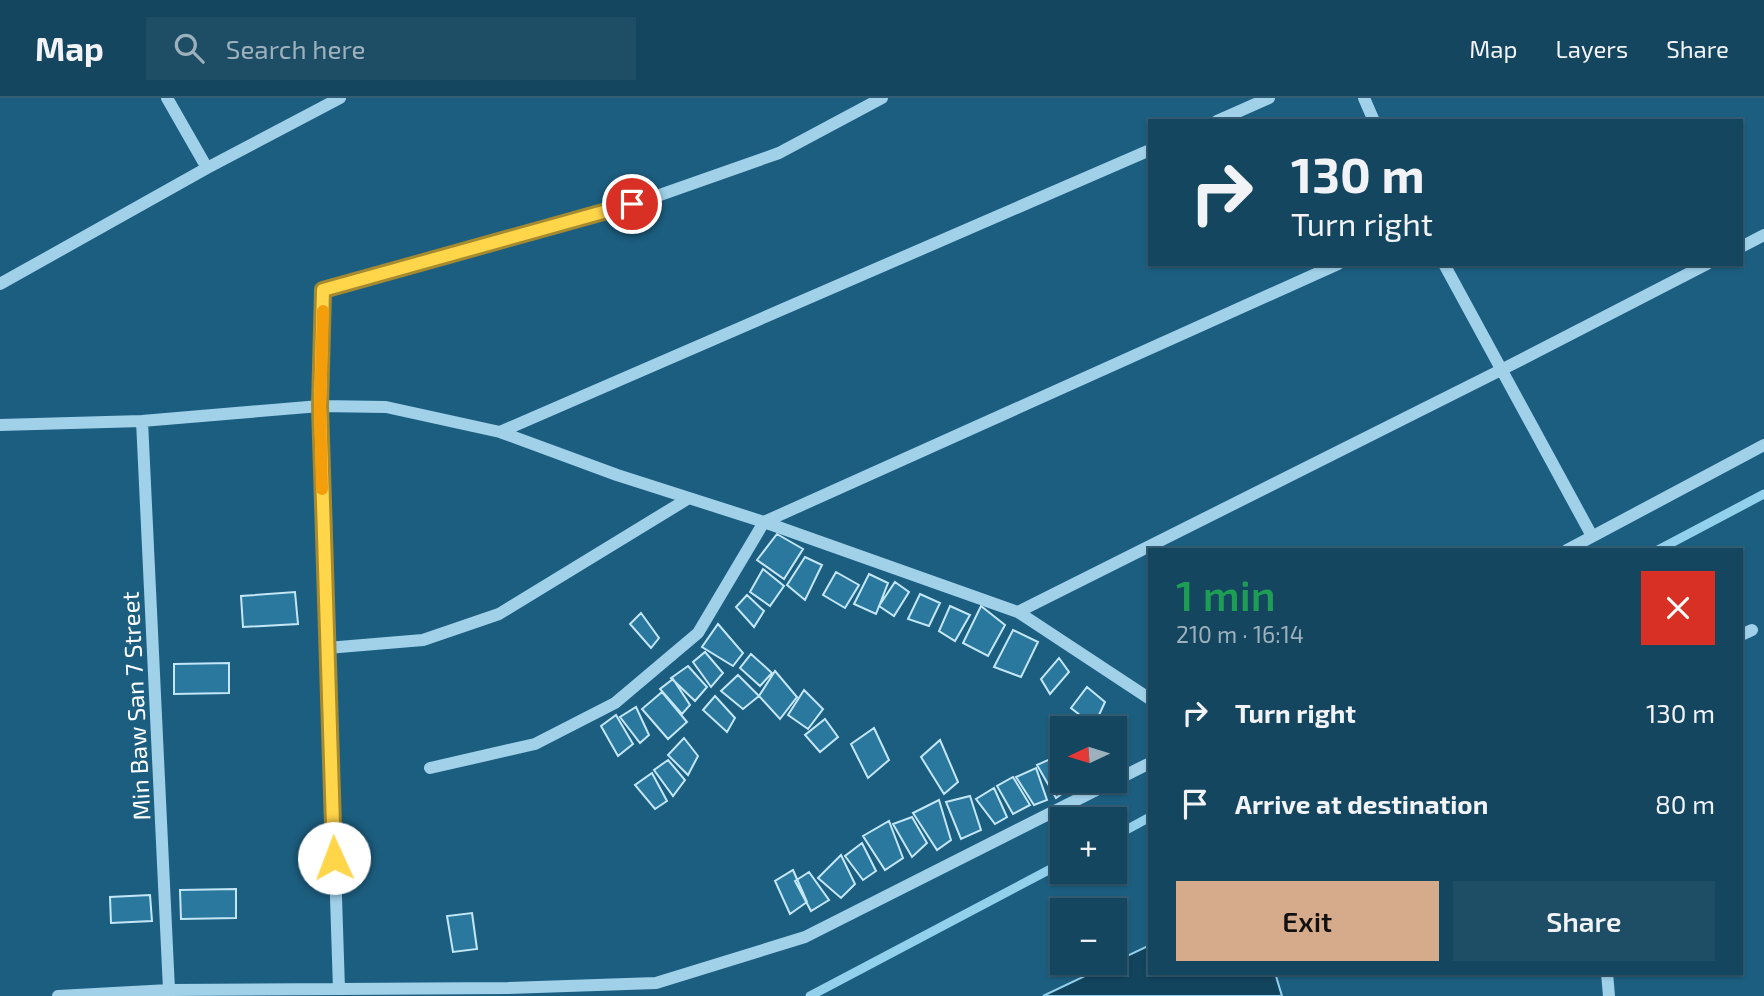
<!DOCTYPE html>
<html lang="en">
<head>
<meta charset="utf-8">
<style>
  :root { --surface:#154660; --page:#1e4d66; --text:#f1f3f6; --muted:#9db1bd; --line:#345e75; --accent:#d6ab8b }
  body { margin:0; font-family:"Exo 2",sans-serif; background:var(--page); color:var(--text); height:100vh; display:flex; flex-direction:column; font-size:26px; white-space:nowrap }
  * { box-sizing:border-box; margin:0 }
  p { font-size:23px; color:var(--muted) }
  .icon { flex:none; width:38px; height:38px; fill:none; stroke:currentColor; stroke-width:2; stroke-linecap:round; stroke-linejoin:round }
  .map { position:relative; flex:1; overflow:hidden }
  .sheet { position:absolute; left:1148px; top:450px; width:595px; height:427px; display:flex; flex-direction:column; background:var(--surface); border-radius:0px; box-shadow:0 2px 5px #0004,0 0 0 2px var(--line) }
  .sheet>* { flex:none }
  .guide { position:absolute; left:1148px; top:21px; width:595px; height:147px; border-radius:0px; box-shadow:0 2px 5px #0004,0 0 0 2px var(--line); background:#154660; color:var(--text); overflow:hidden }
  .needle { width:46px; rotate:266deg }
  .fabs { position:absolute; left:1050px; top:618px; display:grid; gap:14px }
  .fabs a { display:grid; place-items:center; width:77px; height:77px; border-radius:0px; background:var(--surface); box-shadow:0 2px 5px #0004,0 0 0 2px var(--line); font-size:35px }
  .pin { position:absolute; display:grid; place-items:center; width:60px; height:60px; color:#fff; margin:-30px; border:4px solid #fff; border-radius:50%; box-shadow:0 2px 7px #0007 }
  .me { position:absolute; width:77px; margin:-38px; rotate:358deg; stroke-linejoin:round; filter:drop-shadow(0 0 5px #0008) }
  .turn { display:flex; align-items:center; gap:24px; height:147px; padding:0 28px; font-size:32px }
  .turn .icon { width:91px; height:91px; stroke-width:2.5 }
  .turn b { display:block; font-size:49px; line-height:60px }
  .round { display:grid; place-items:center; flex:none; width:74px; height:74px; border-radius:0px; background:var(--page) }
  .head { display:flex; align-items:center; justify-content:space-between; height:119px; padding:0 28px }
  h1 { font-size:42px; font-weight:600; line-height:52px; color:#1e9e55 }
  .action { display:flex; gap:14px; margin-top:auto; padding:14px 28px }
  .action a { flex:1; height:80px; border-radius:0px; background:var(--accent); color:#111; font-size:28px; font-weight:600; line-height:80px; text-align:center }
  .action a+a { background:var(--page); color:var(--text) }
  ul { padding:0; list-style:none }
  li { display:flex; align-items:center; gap:21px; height:91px; padding:0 28px }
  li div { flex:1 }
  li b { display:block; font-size:26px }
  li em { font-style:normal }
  header { display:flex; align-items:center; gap:42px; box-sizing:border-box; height:98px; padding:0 35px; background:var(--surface); border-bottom:2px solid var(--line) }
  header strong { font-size:33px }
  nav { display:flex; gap:38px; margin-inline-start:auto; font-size:24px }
  .search { width:490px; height:63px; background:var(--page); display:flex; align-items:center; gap:18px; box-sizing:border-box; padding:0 24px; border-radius:0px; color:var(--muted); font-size:26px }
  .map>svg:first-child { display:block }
</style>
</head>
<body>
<header>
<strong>Map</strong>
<div class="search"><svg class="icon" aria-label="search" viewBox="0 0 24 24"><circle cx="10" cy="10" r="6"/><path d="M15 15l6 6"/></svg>Search here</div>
<nav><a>Map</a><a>Layers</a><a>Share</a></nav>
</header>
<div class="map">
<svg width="1764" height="898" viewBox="0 0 1764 898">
  <rect width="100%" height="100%" fill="#1c5e80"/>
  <path fill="#13445e" stroke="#93d0eb" stroke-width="2" d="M1150 847V875H1275L1282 898H1043Z"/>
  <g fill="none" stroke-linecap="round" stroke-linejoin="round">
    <path stroke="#93d0eb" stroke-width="9" d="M1658 452 1764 396
      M1115 738 1150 719
      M810 898 1062 765"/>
  </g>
  <path fill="#2b789e" stroke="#c4e7f7" stroke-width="2" d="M777 436 803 451 784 481 757 462Z
    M805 459 822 467 805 502 787 487Z
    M763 471 784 488 770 508 750 494Z
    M836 474 859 487 845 510 823 497Z
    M869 476 888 485 876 516 854 506Z
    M895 484 909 494 894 518 879 508Z
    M295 494 298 526 243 529 241 498Z
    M920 496 940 505 929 528 908 521Z
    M747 497 764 513 754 529 736 509Z
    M950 508 970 517 955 543 939 533Z
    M981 508 1005 527 988 558 963 545Z
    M641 515 659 540 651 550 630 526Z
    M718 526 743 555 733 568 702 549Z
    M1013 532 1038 544 1021 579 994 569Z
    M705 554 723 575 711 589 693 564Z
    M751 556 772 575 760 588 740 570Z
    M1059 560 1069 574 1050 596 1041 581Z
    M229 565V595L174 596V566Z
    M688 568 707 589 695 603 671 580Z
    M775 573 797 599 780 621 759 598Z
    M738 577 759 598 743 611 721 593Z
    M673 581 690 607 682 616 660 591Z
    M1087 589 1105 604 1094 628 1071 610Z
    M804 592 823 611 808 631 788 617Z
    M662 594 687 624 668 641 642 611Z
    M715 598 735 620 727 634 703 612Z
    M636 609 649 637 640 645 620 619Z
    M616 617 633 646 618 658 601 628Z
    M825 621 838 639 820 654 805 637Z
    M874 630 889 662 868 680 851 646Z
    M684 640 698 658 688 677 668 657Z
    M940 642 958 684 944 696 921 659Z
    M1057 658 1062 671V682H1067L1070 690 1056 700 1037 667Z
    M668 662 685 682 673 698 654 672Z
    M1036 670 1047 702 1034 707 1016 679Z
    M652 675 667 703 655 711 635 687Z
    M1013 679 1030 707 1013 716 997 688Z
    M994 690 1007 719 995 726 976 701Z
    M970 698 981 732 961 741 946 704Z
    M939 702 951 742 937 752 913 715Z
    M912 719 927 745 912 759 893 726Z
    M889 723 903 760 885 772 863 738Z
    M862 745 876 773 863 782 845 758Z
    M841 757 855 786 841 800 818 780Z
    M793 772 807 804 790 816 775 783Z
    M809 774 829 802 811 813 795 783Z
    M236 791V820L181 821 180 792Z
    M150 797 152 823 111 825 110 799Z
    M472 815 477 851 453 854 447 818Z"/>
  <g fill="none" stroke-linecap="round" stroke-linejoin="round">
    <path stroke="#a0d1e9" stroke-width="12" d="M167 0 207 70
      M1364 0 1374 23
      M1217 23 1269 0
      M1741 149 1764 137
      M1444 166 1592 438
      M0 186 207 70 340 0
      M142 323 169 892
      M0 327 142 323 320 308 386 309 500 334 617 377 764 424 1018 514 1150 601
      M500 334 1150 52
      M1567 452 1764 347
      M1018 514 1501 272 1707 166
      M1741 537 1752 532
      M327 550 423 542 499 516 689 400
      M430 670 535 646 615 605 698 535 764 424 1338 166
      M1607 875 1609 898
      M339 891 320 308 323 192 657 98 779 55 882 0
      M58 898 169 892 508 890 656 885 805 839 1150 665"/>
  </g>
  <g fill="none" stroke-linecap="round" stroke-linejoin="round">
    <g stroke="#a68a30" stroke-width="18">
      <path id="route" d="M334 760 320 308 323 192 632 106"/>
    </g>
    <use href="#route" stroke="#ffd54a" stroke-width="12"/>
    <path stroke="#f59e0b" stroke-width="12" d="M322 391 320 308 323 213"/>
  </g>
  <g text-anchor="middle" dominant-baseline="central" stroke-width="7" stroke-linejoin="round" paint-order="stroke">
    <g font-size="24" fill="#fff" stroke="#1c5e80">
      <text transform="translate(135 608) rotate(-93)">Min Baw San 7 Street</text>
    </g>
  </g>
</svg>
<div class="fabs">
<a><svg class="needle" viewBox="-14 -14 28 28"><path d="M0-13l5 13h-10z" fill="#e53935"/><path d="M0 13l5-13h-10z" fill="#9db1bd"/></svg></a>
<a>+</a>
<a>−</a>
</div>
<div class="pin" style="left:632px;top:106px;background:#d93025"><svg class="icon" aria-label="arrive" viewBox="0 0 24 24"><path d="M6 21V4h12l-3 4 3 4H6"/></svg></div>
<svg class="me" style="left:334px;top:760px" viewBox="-20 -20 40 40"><circle r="19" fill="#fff"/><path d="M0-13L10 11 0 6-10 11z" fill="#ffd54a"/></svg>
<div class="guide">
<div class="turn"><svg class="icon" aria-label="right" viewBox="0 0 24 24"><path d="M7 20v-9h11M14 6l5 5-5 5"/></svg><div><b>130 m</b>Turn right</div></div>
</div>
<section class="sheet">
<div class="head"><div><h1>1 min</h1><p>210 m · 16:14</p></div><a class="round" style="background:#d93025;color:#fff"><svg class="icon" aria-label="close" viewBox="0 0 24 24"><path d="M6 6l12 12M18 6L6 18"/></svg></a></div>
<ul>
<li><svg class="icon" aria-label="right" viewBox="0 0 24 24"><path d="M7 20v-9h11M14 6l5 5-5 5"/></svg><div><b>Turn right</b></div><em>130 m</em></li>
<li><svg class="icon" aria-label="arrive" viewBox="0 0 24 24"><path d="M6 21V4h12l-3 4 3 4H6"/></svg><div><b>Arrive at destination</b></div><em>80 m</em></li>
</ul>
<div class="action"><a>Exit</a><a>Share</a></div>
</section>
</div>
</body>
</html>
